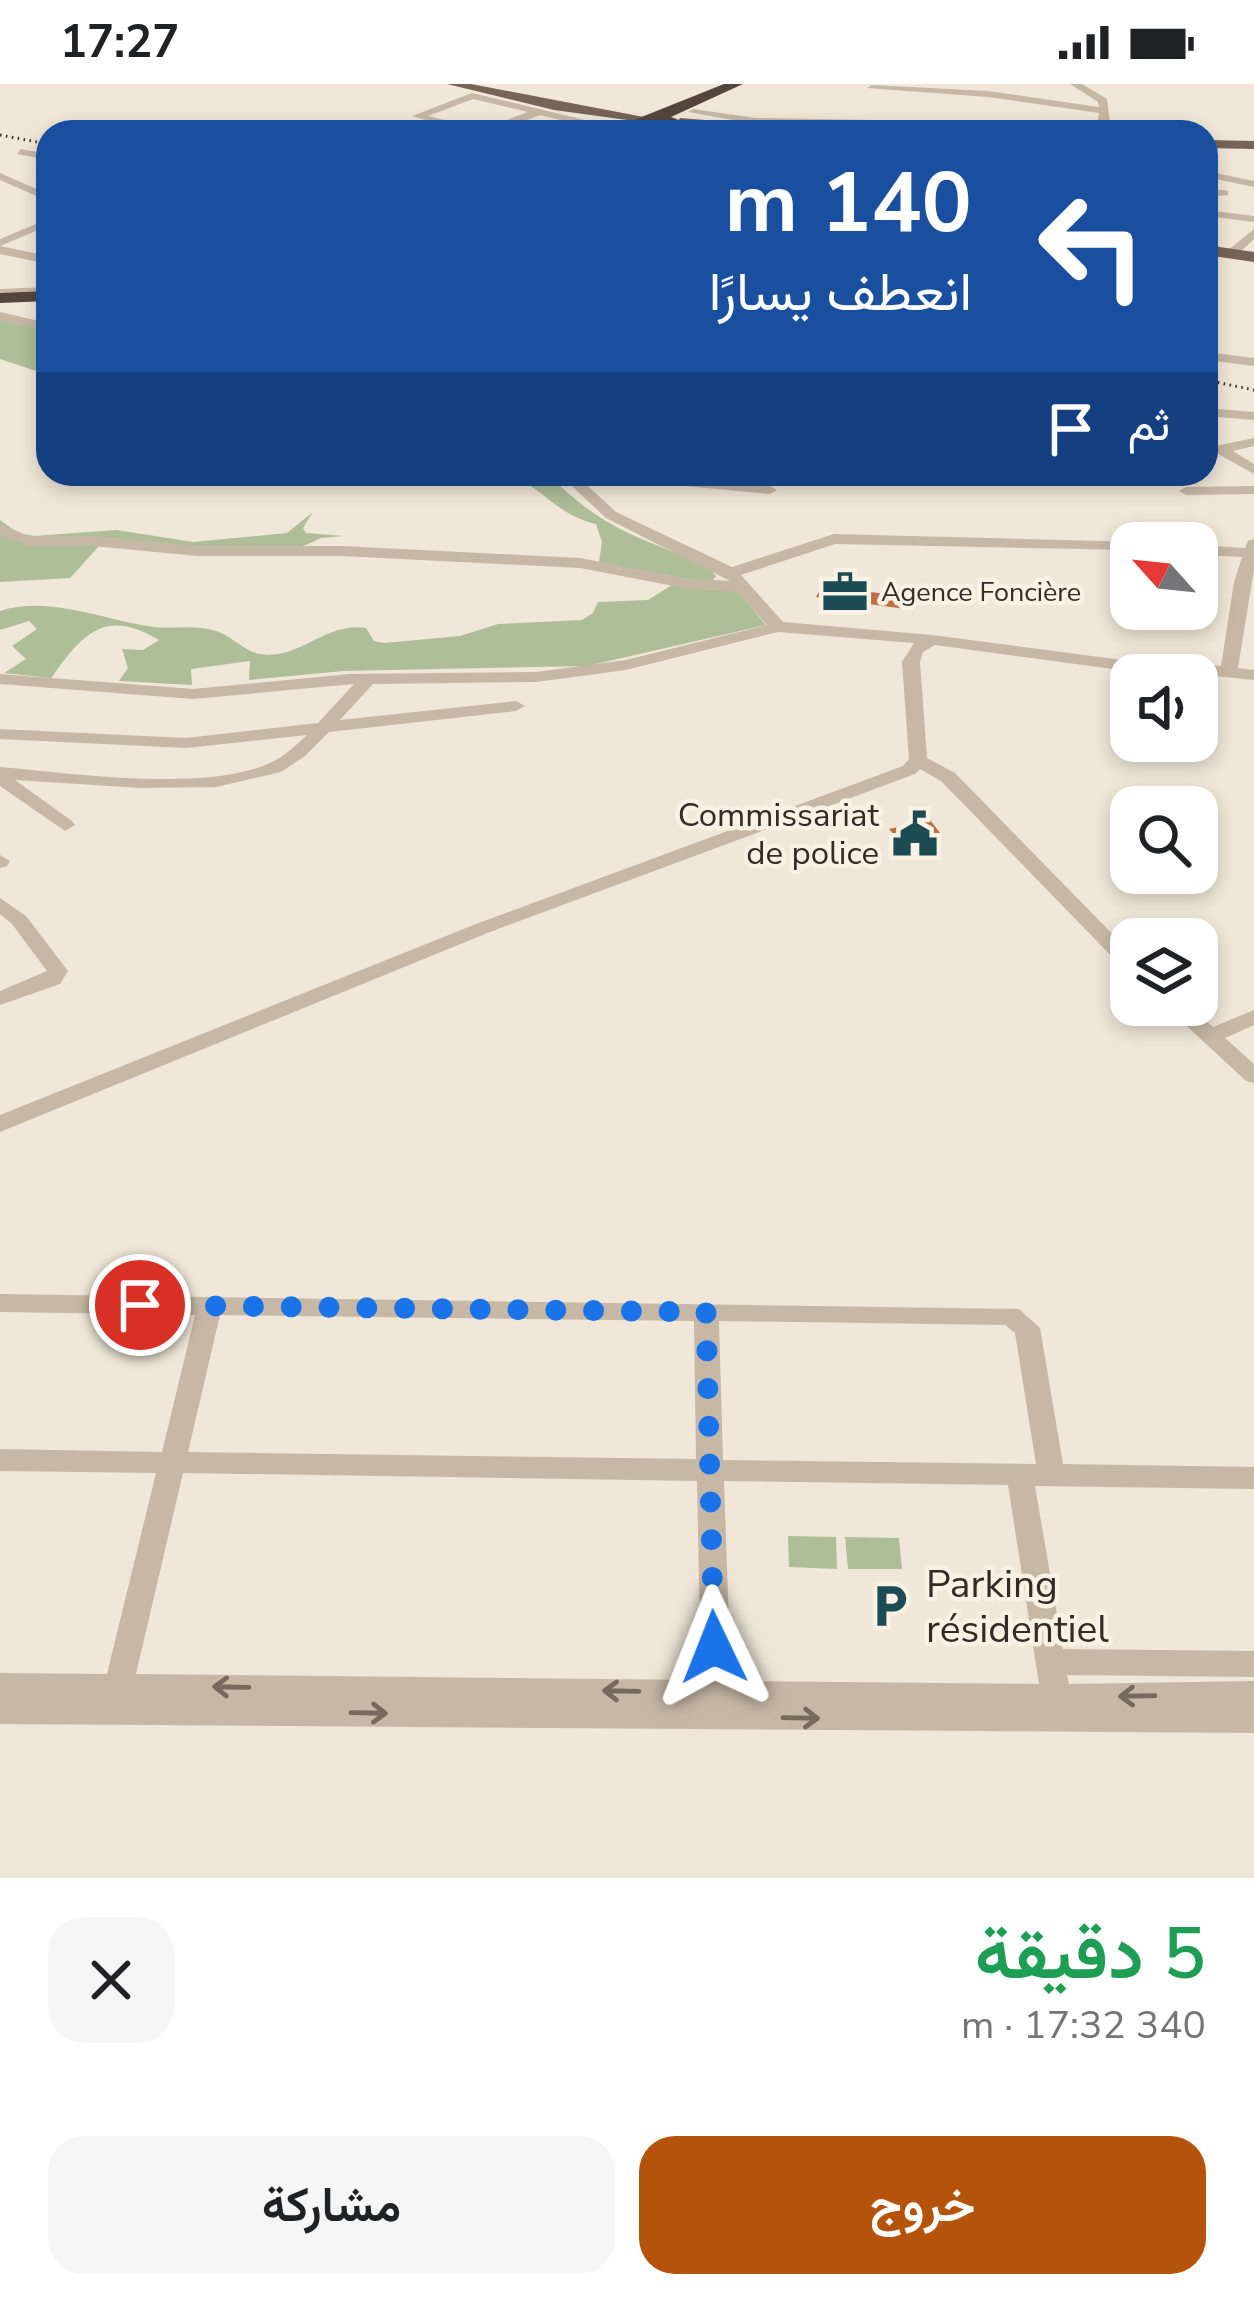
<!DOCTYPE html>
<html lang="ar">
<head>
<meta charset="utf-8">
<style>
  :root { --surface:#fff; --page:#f6f6f6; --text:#202124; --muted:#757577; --accent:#b45309 }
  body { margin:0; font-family:"Nunito Sans",Vazirmatn,sans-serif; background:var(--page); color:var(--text); direction:rtl; height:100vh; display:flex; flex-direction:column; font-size:45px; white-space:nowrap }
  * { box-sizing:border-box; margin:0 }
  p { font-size:39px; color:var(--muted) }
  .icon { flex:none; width:66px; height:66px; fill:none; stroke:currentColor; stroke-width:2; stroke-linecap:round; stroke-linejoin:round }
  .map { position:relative; height:1794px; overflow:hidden; direction:ltr }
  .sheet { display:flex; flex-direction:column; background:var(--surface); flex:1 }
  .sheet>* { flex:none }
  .banner { position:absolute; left:36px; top:36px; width:1182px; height:366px; border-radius:36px; box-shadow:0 6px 18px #0003; direction:rtl; background:#1a4fa0; color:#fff; overflow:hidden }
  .needle { width:78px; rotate:297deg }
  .buttons { position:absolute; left:1110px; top:438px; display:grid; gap:24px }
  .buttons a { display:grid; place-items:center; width:108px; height:108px; border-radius:24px; background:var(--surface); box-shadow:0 6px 18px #0003; font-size:60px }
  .pin { position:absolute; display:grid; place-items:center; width:102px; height:102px; color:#fff; margin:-51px; border:6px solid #fff; border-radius:50%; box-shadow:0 3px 12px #0007 }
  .me { position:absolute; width:132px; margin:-66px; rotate:358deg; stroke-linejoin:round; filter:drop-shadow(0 0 9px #0008) }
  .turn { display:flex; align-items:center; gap:42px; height:252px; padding:0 48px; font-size:54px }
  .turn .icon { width:156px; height:156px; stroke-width:2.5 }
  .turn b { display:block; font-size:84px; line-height:102px }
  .then { display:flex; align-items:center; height:114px; padding:0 48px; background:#0003; gap:24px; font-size:45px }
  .round { display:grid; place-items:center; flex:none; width:126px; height:126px; border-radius:36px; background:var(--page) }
  .head { display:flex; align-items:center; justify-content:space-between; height:204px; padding:0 48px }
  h1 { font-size:72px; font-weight:600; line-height:90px; color:#1e9e55 }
  .cta { display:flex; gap:24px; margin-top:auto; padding:24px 48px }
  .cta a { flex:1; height:138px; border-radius:36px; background:var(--accent); color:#fff; font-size:48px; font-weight:600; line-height:138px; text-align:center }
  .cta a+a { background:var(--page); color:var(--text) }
  .status { display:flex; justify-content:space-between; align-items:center; height:84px; padding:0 60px; background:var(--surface); direction:ltr }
  .status svg { height:33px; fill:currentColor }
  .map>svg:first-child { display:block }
</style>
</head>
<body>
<div class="status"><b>17:27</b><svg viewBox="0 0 49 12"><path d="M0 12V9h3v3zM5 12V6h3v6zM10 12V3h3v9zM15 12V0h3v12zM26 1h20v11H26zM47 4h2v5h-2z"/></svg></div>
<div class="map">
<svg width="1254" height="1794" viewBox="0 0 1254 1794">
  <rect width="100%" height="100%" fill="#f0e7d8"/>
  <path fill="#aebe99" d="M0 235 48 247V291L0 275Z
    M505 390H548C604 447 638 452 707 482L716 492 713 496 686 497 599 478 602 458 596 440C555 431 543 401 505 390Z
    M313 428 303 444 306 449 344 452 320 454C274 483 161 464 100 461L70 494 0 498V436L18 449 34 452 117 446 193 458 287 449Z
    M672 501 736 505 766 541 587 582 343 587 249 596 250 577 191 585 192 601 119 597 128 584 122 565 143 566 159 556C104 523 82 551 51 594L4 589 26 575 12 562 37 545 29 537 0 546V527C49 511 105 537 155 543 177 545 198 540 219 548 234 554 244 567 260 570 298 577 326 537 366 544L374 557 384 559 460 552 498 540 582 536 593 529 598 518 648 516Z
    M788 1452 836 1453 837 1485 789 1483Z
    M845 1453 899 1454 902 1485H848Z"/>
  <path fill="#c26e44" d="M822 502 911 513 906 525 816 513Z
    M930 736 940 749 933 750 941 759 923 763 915 754 900 758 889 745Z"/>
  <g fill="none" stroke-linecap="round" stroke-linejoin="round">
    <path fill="#c7b8a5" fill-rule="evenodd" d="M1070 0H1082L1107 15 1110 38 1104 45 755 40 688 28 693 25 755 34 1097 40 1099 29 988 13 867 4 872 1 988 7 1099 23 1098 18Z
      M472 9 610 42 611 44 606 48H592L596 45 540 31 495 48H468L412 32ZM473 15 528 28 482 45 428 32Z
      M21 65 48 70V76L17 70Z
      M1206 87 1254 97V103L1206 93Z
      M0 89 48 110V117L0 96Z
      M1224 106 1228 107V111L1206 113V107Z
      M1206 126 1254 132V138L1206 132Z
      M48 135V142L0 162 48 172V180L0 170V155Z
      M1254 145V155L1235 173H1227V167Z
      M48 203V211L0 213V205Z
      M0 228 48 239V247L0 236Z
      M1206 268 1254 274V282L1206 276Z
      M1206 324 1254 328V336L1206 332Z
      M1254 354V362L1233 367 1254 380V390L1218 370 1206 372V364Z
      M559 390H575L616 428 732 483 834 450 1137 458 1131 459V466L835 460 741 491 783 538 932 551 1175 583 1183 578 1221 582 1234 498 1242 473 1197 471V461L1245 464 1248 457 1254 455V485L1238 584 1254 586V596L1205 591 1197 596V591H1158L935 561 923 568 920 578 927 674 955 689 1131 869V887L1124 885 941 697 920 685 915 690 490 848 0 1048V1031L476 840 903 682 909 675 902 578 914 559 778 548 626 586 536 598 373 600 340 636 516 617 525 622 516 627 329 648 305 672 281 688 216 703 141 704 15 696 72 737 75 741 65 747 0 702V683C73 689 204 709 270 679 284 673 296 661 307 651L186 664 0 655V645L186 654 318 639 354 600 193 615 0 600V590L193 605 349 590 536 588 626 576 767 541 738 508 684 504 580 484 342 472H197L93 462H27L0 451V440L29 452H93L197 462H342L580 474 684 494 730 497 606 434Z
      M628 390 770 402 777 406 770 410 633 397 628 396Z
      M1254 402V410L1186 411 1179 407 1186 403Z
      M0 771 10 777 7 782 0 784Z
      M0 814 26 832 68 887 60 900 0 921V907L47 887 12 840 0 830Z
      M1164 921H1188L1213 943 1254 926V941L1225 954 1254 980V999L1246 997Z
      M0 1210 1019 1225 1040 1244 1063 1380 1254 1383V1405L1035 1402 1063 1565 1254 1567V1593L1067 1591 1069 1600 1254 1597V1649L0 1640V1589L107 1590 156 1389 0 1387V1365L162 1368 195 1231 0 1228ZM220 1231 694 1237 696 1375 188 1368ZM719 1237 1005 1241 1015 1249 1036 1380 723 1376ZM183 1389 697 1397 701 1596 136 1590ZM724 1397 1008 1401 1039 1600 731 1597Z"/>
    <path fill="#756457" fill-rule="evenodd" d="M447 0H471L649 34 642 38 554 26Z
      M680 34 804 44 811 48 675 41Z
      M1206 56 1254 57V65L1206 64Z
      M1206 161 1254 168V178L1206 171Z"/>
    <path fill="#54463d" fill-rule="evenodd" d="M724 0H743L671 33 689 40C672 52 641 52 624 40ZM654 38 668 41 657 47 645 40Z
      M48 207V217L0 219V209Z"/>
    <path stroke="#332b26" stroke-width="3" stroke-dasharray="1.5 4.5" stroke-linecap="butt" d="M0 51 48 60
      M1206 296 1254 306"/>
  </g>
  <defs><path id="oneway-shaft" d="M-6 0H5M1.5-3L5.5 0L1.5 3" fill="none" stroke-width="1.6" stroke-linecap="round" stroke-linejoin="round" transform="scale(3)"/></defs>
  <g stroke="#766a5f">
    <use href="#oneway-shaft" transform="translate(231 1603) rotate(-179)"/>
    <use href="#oneway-shaft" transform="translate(621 1607) rotate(-179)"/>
    <use href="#oneway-shaft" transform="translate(1137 1612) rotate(179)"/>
    <use href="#oneway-shaft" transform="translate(369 1629) rotate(1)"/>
    <use href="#oneway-shaft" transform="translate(801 1634) rotate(1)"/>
  </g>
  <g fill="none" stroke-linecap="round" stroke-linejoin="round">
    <path stroke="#1a73e8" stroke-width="21" stroke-dasharray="0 37.8" d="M140 1221 706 1228 714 1563"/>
  </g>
  <defs>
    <g id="office-bare" transform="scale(3.6)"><path d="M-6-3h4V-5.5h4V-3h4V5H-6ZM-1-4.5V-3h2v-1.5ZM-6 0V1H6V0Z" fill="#1d4b53" stroke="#f8f1e4" stroke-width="2.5" paint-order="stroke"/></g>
    <g id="civic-bare" transform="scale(3.6)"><path d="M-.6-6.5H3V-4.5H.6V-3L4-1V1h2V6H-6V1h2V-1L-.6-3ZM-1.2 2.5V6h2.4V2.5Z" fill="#1d4b53" stroke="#f8f1e4" stroke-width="2.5" paint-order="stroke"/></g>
    <g id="parking-bare" transform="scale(3.6)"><path d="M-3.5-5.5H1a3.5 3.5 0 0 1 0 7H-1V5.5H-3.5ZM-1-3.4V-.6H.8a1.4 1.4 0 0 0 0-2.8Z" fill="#1d4b53" stroke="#f8f1e4" stroke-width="2.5" paint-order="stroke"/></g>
  </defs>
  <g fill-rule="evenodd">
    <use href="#office-bare" x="845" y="508"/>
    <use href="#civic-bare" x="915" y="750"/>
    <use href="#parking-bare" x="890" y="1522"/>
  </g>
  <g text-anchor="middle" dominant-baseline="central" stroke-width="9" stroke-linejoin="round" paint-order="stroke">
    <g font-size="27" fill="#332b26" stroke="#f8f1e4" text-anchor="start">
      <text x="881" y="508">Agence Foncière</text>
    </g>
    <g font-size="33" fill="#332b26" stroke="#f8f1e4" text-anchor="end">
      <text x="879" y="731">Commissariat<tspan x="879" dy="38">de police</tspan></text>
    </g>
    <g font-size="39" fill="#332b26" stroke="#f8f1e4" text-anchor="start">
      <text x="926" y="1500">Parking<tspan x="926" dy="45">résidentiel</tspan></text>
    </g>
  </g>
</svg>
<div class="buttons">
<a><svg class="needle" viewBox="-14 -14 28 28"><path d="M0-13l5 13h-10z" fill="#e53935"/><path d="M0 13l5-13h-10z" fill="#757577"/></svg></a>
<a><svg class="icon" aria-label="sound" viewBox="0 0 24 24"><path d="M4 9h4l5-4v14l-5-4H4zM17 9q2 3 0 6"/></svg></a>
<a><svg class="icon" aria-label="search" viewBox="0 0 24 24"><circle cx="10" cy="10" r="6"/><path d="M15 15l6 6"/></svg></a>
<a><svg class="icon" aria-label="layers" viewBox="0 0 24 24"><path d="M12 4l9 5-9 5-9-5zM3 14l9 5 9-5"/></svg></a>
</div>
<div class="pin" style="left:140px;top:1221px;background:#d93025"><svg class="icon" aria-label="arrive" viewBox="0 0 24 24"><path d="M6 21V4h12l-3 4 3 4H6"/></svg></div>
<svg class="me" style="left:714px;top:1563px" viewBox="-20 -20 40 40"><path d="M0-17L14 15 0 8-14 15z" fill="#1a73e8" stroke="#fff" stroke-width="4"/></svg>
<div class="banner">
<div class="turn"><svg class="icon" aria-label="left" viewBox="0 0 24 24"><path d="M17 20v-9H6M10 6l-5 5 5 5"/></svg><div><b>140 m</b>انعطف يسارًا</div></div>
<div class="then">ثم<svg class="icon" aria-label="arrive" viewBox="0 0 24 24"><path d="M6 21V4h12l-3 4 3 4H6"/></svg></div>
</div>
</div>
<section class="sheet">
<div class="head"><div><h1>5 دقيقة</h1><p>340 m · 17:32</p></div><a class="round"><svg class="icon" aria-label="close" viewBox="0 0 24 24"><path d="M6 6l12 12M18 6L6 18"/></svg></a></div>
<div class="cta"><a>خروج</a><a>مشاركة</a></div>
</section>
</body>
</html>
